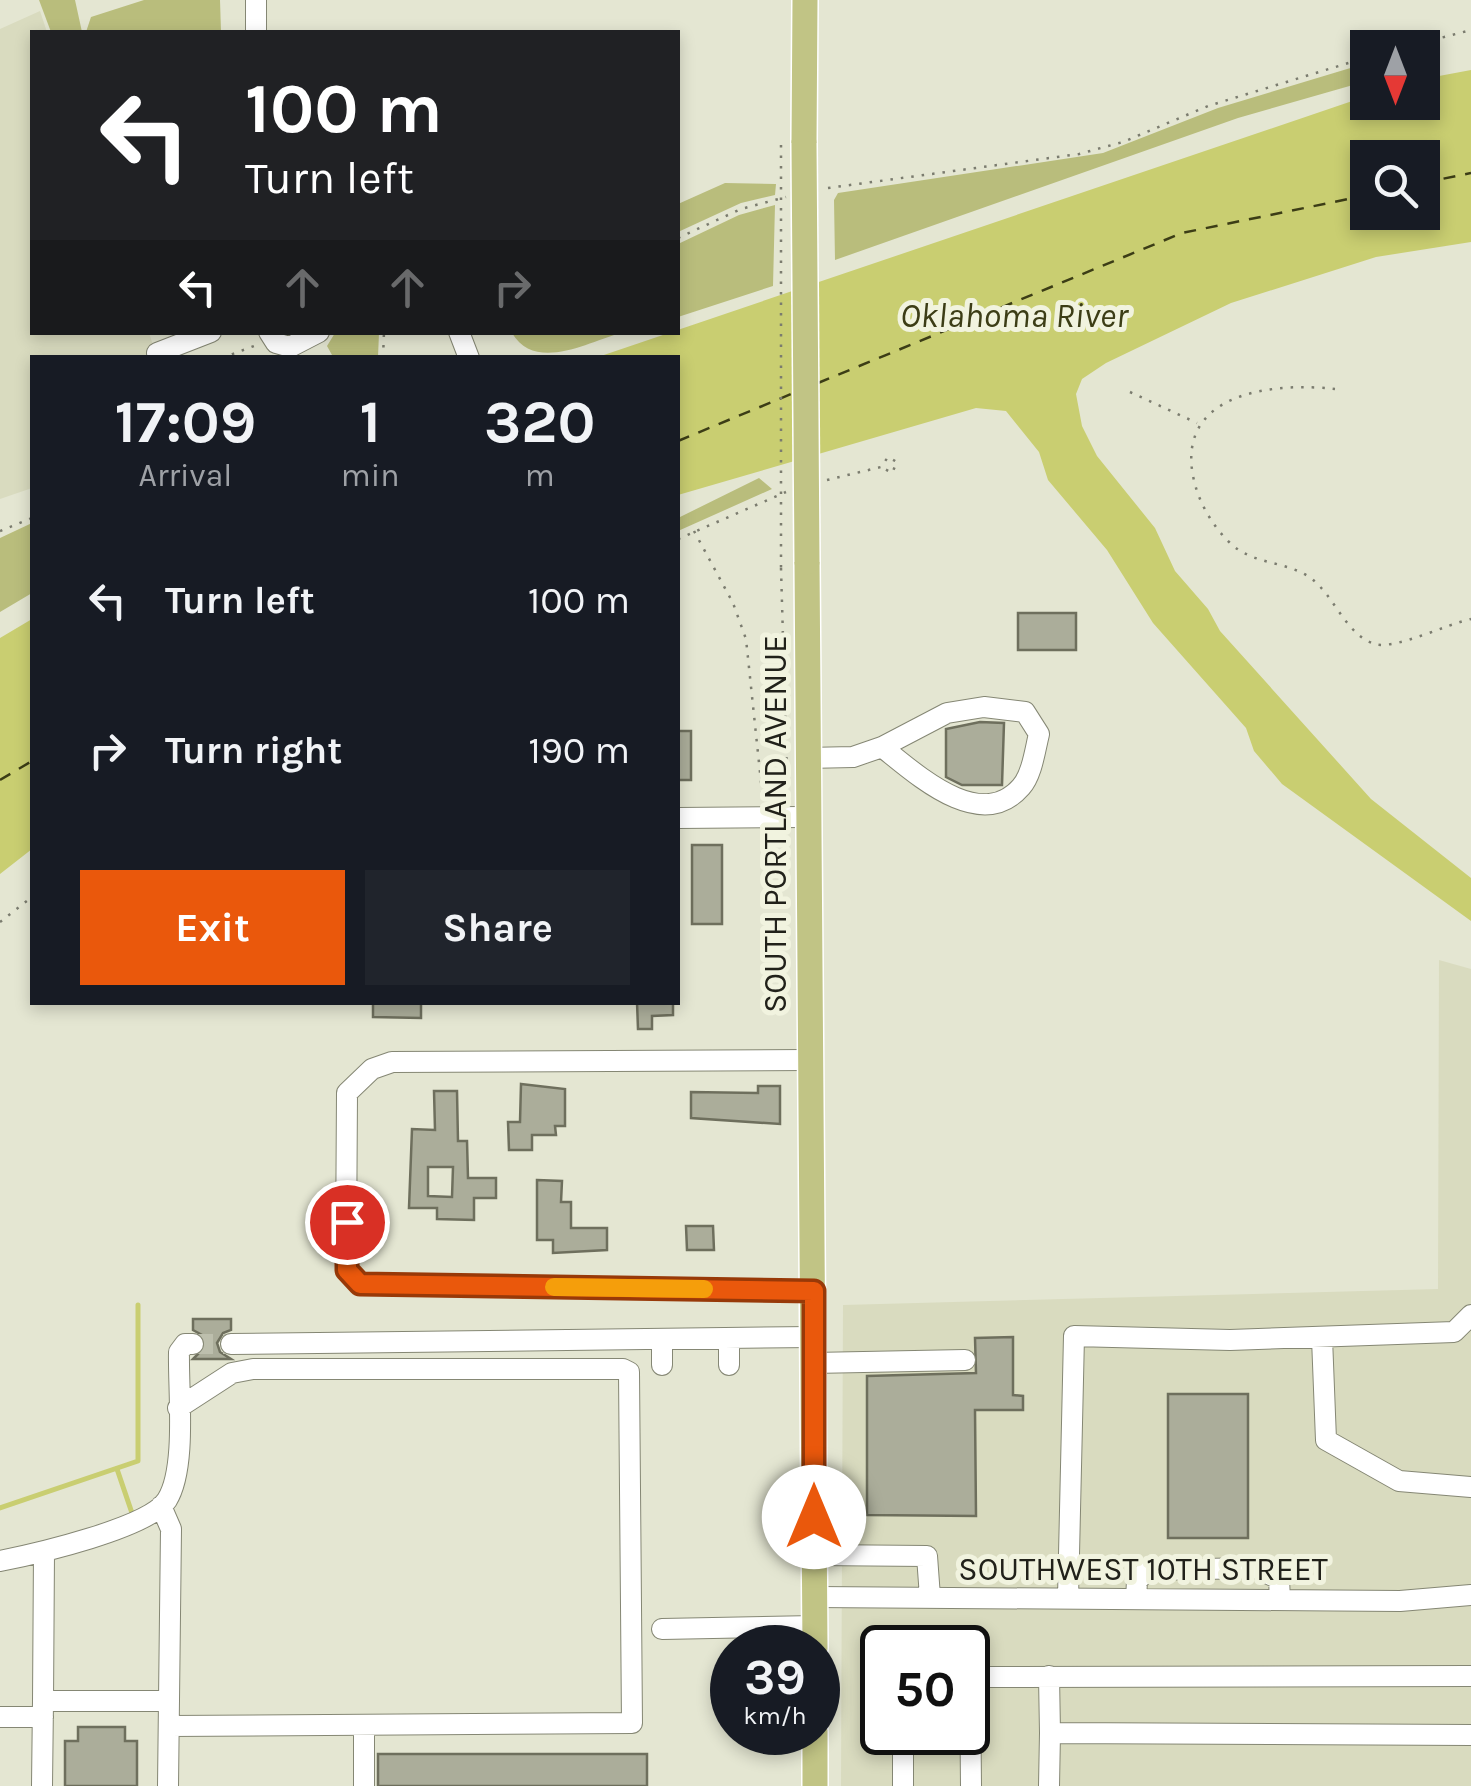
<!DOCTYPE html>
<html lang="en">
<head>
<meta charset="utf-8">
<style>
  :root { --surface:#171b24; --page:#20242c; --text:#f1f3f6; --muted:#9ea1a6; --accent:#ea580c }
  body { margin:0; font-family:Karla,sans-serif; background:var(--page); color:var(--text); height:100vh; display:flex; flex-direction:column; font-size:38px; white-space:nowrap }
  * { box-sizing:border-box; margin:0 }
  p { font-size:32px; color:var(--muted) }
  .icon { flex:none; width:55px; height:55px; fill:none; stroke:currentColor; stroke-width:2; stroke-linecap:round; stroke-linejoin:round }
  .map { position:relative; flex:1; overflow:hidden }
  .drawer { position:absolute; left:30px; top:355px; width:650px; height:650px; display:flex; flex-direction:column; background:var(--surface); border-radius:0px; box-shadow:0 5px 15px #0003 }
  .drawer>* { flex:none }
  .guide { position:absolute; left:30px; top:30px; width:650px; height:305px; border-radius:0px; box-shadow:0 5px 15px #0003; background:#202124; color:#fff; overflow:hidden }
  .needle { width:65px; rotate:180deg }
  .buttons { position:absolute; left:1350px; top:30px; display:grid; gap:20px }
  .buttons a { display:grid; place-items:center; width:90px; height:90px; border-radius:0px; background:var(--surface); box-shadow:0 5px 15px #0003; font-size:50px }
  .speed { position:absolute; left:710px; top:1625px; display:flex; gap:20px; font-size:50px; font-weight:700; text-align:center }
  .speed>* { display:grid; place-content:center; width:130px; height:130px; border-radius:50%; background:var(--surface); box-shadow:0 5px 15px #0003; line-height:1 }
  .speed small { font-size:25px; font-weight:400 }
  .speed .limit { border:5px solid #111; border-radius:15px; background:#fff; color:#111 }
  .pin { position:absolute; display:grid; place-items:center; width:85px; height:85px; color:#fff; margin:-42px; border:5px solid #fff; border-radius:50%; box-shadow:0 2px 10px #0007 }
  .me { position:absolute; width:110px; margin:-55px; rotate:0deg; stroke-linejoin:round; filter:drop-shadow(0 0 8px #0008) }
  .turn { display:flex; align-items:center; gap:35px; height:210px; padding:0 50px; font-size:45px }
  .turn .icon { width:130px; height:130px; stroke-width:2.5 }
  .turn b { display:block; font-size:70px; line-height:85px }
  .lanes { display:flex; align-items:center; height:95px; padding:0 50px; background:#0003; justify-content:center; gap:50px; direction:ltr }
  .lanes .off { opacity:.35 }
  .eta { display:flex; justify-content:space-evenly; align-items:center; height:170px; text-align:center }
  .eta b { font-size:60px; font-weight:700; line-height:70px }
  .primary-button { display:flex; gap:20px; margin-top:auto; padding:20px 50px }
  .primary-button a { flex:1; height:115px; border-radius:0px; background:var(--accent); color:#fff; font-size:40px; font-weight:700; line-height:115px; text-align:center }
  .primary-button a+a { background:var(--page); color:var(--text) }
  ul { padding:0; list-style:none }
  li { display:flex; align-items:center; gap:30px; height:150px; padding:0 50px }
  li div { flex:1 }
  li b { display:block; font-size:38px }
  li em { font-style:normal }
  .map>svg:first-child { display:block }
</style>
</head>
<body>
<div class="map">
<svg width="1471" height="1786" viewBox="0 0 1471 1786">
  <rect width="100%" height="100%" fill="#e4e6d2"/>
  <path fill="#d9dbbf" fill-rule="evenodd" d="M40 11 47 32H32V332L149 333 157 357 32 358V488L0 499V29Z
    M1439 960 1471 969V1786H841L843 1305 1438 1289ZM882 1648H968V1732H882Z"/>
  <path fill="#b9bd7c" d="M39 0H75L82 32H51Z
    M144 0H220L221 32H86L91 17Z
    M1367 63V81L1238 118 835 260 834 200 838 193 1103 153 1218 108Z
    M725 183 776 184 775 195 741 203 678 232V204Z
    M775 205 773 286 678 317V244L739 215Z
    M335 333H379L378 357H328L332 355 327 346Z
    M512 333H620C587 343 535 372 512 333Z
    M759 478 772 489 678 531V518Z
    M32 523V593L0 612V538Z"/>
  <path fill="#c9ce71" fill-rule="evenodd" d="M1471 70V242L1376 257 1231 303 1106 363 1082 379 1076 394 1082 426 1097 456 1155 528 1175 571 1208 609 1220 631 1371 799 1471 878V921L1282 784 1254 751 1246 728 1153 623 1107 550 1048 480 1039 452 1006 411 976 408 678 495V358H595L1367 96 1368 102H1422L1423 79ZM1368 158H1422V212H1368Z
    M32 619V849L0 874V638Z"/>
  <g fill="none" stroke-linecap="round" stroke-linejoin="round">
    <path stroke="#c9ce71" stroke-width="5" d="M117 1469 133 1516
      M0 1508 138 1461V1305"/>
    <path stroke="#3c3d16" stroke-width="2.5" stroke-dasharray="12 10" stroke-linecap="butt" d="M1422 183 1471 173
      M818 383 1182 233 1368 195
      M678 441 796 392
      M0 780 32 761"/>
  </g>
  <path fill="#abad9a" stroke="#6e6f5d" stroke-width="2.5" fill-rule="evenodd" d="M1018 613H1076V650H1018Z
    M980 722 1004 723 1002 785H962L946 777V729Z
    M678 731H691V780H678Z
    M692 845H722V924H692Z
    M373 1002H421V1018L373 1017Z
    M637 1002H673V1015L652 1016V1029H638Z
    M521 1084 565 1089V1126H555L556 1135H532V1150H509L508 1122H520Z
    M758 1086H780V1124L691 1118V1092L758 1093Z
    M434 1091H457L458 1141H467L468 1178H496V1198H474V1220L437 1219V1208H409L412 1129 435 1130ZM428 1167H453L452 1197 428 1196Z
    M537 1180 562 1181 561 1202H571V1228H607V1250L553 1253V1240H537Z
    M686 1226H713L714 1250H687Z
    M193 1319H231V1330L223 1333 217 1343 220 1352 231 1359H193L207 1345 204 1336 193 1330Z
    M1013 1337V1395L1023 1396V1410H975L976 1516 867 1515V1376L976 1373 975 1338Z
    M1168 1394H1248V1538H1168Z
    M78 1727H125V1741H137V1786H65V1741H78Z
    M378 1754H647V1786H378Z"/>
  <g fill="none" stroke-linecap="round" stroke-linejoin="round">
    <path stroke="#bdbfad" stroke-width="20" stroke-dasharray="20 10" stroke-linecap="butt" d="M193 1344H231"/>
    <g stroke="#858774" stroke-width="22">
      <path id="minor" d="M256 0V32
        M269 332 276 343 290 347 319 332
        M459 332 469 358
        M157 353 211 332
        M807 758 853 757 882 747 947 713 984 707 1025 712 1039 734C1035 750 1032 775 1021 787 980 834 915 773 882 747
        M678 818 807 817
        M808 1060 392 1062 372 1069 347 1093 346 1250 347 1270 360 1284 814 1291
        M1322 1338 1326 1440 1399 1481 1471 1487
        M662 1340V1365
        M729 1340V1365
        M231 1344 813 1337
        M813 1363 965 1360
        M161 1506 171 1529 168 1786
        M44 1552 43 1701H169
        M814 1555 927 1556 930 1597
        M0 1561C35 1554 149 1528 167 1500 187 1468 178 1390 179 1352L185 1344H193
        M815 1597 1400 1601 1471 1595
        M1068 1598 1074 1336 1230 1340 1454 1332 1471 1315
        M1136 1599 1137 1581 1147 1570 1256 1568 1279 1579 1280 1600
        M662 1629 815 1626
        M1049 1676 1050 1733
        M968 1677 1471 1676
        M970 1677 971 1786
        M0 1717H43
        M169 1726 632 1723 629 1372 623 1369H253L232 1373 178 1408
        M42 1786 43 1701
        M364 1786V1725
        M903 1786V1732
        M1049 1786 1050 1733 1471 1735"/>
    </g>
    <g stroke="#fff" stroke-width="28">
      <path id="major" d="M804 143 805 0
        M807 562 815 1648
        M815 1732V1786"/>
    </g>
    <path stroke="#7b7c6f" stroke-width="2.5" stroke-dasharray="2.5 8" stroke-linecap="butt" d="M1402 48 1471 30
      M828 188 1079 154 1123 142 1208 106 1368 57
      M678 238 741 209 786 197
      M222 358 254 346
      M383 358 384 332
      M1335 389C1274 382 1177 392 1193 476 1198 501 1211 524 1229 542 1253 566 1287 560 1312 579 1334 596 1347 636 1375 644 1395 650 1447 624 1471 619
      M1130 392 1197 423
      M827 480 881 467 888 457 897 462 892 473 881 467
      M0 531 32 518
      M694 531 733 603 746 639 763 801
      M678 539 786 492
      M781 568 787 777
      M780 799 787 785
      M0 922 32 897"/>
    <use href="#minor" stroke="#fff" stroke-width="20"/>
    <use href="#major" stroke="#c1c485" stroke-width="25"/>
    <g stroke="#fff" stroke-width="28" stroke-linecap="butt">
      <path id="major-bridge" d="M804 143 807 562"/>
    </g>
    <path stroke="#7b7c6f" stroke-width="2.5" stroke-dasharray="2.5 8" stroke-linecap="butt" d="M781 145V568"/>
    <use href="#major-bridge" stroke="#c1c485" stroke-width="25"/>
  </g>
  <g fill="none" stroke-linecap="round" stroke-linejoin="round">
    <g stroke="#983908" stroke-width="25">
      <path id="route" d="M347 1222V1270L360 1284 814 1291V1517"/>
    </g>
    <use href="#route" stroke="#ea580c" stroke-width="18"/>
    <path stroke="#f59e0b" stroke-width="18" d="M554 1287 704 1289"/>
  </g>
  <g text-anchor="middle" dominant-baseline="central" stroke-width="10" stroke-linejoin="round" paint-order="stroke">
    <g font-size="32" fill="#21211a" stroke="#f1f3df">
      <text transform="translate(775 824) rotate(-90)">SOUTH PORTLAND AVENUE</text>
      <text x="1143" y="1569">SOUTHWEST 10TH STREET</text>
    </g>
    <g font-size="35" font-style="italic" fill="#3c3d16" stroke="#f1f3df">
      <text x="1014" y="315">Oklahoma River</text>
    </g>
  </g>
</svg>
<div class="buttons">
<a><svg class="needle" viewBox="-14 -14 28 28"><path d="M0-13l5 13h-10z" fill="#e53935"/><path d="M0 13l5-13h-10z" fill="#9ea1a6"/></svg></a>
<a><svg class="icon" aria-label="search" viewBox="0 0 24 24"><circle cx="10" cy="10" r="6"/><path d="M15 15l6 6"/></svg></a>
</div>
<div class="speed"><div>39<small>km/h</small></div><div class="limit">50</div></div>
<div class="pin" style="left:347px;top:1222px;background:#d93025"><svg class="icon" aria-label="arrive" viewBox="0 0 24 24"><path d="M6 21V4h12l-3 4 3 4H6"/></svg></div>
<svg class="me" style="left:814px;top:1517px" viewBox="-20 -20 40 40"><circle r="19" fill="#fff"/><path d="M0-13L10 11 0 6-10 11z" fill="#ea580c"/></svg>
<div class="guide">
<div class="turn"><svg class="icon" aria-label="left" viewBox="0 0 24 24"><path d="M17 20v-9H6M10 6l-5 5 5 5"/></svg><div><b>100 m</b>Turn left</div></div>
<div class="lanes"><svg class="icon" aria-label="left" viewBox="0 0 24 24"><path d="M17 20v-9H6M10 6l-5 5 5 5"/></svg><svg class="icon off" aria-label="ahead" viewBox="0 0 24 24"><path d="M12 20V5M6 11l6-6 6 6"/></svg><svg class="icon off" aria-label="ahead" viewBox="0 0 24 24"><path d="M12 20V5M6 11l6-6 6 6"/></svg><svg class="icon off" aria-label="right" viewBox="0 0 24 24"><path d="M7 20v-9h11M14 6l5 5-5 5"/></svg></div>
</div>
<section class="drawer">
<div class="eta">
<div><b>17:09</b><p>Arrival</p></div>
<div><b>1</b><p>min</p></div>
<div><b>320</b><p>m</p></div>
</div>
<ul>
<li><svg class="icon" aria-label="left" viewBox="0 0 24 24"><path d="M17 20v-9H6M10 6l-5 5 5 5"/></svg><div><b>Turn left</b></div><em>100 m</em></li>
<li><svg class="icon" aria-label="right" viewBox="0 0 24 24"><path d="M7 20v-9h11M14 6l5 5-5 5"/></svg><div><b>Turn right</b></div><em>190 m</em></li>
</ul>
<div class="primary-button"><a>Exit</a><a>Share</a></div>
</section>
</div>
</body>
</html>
